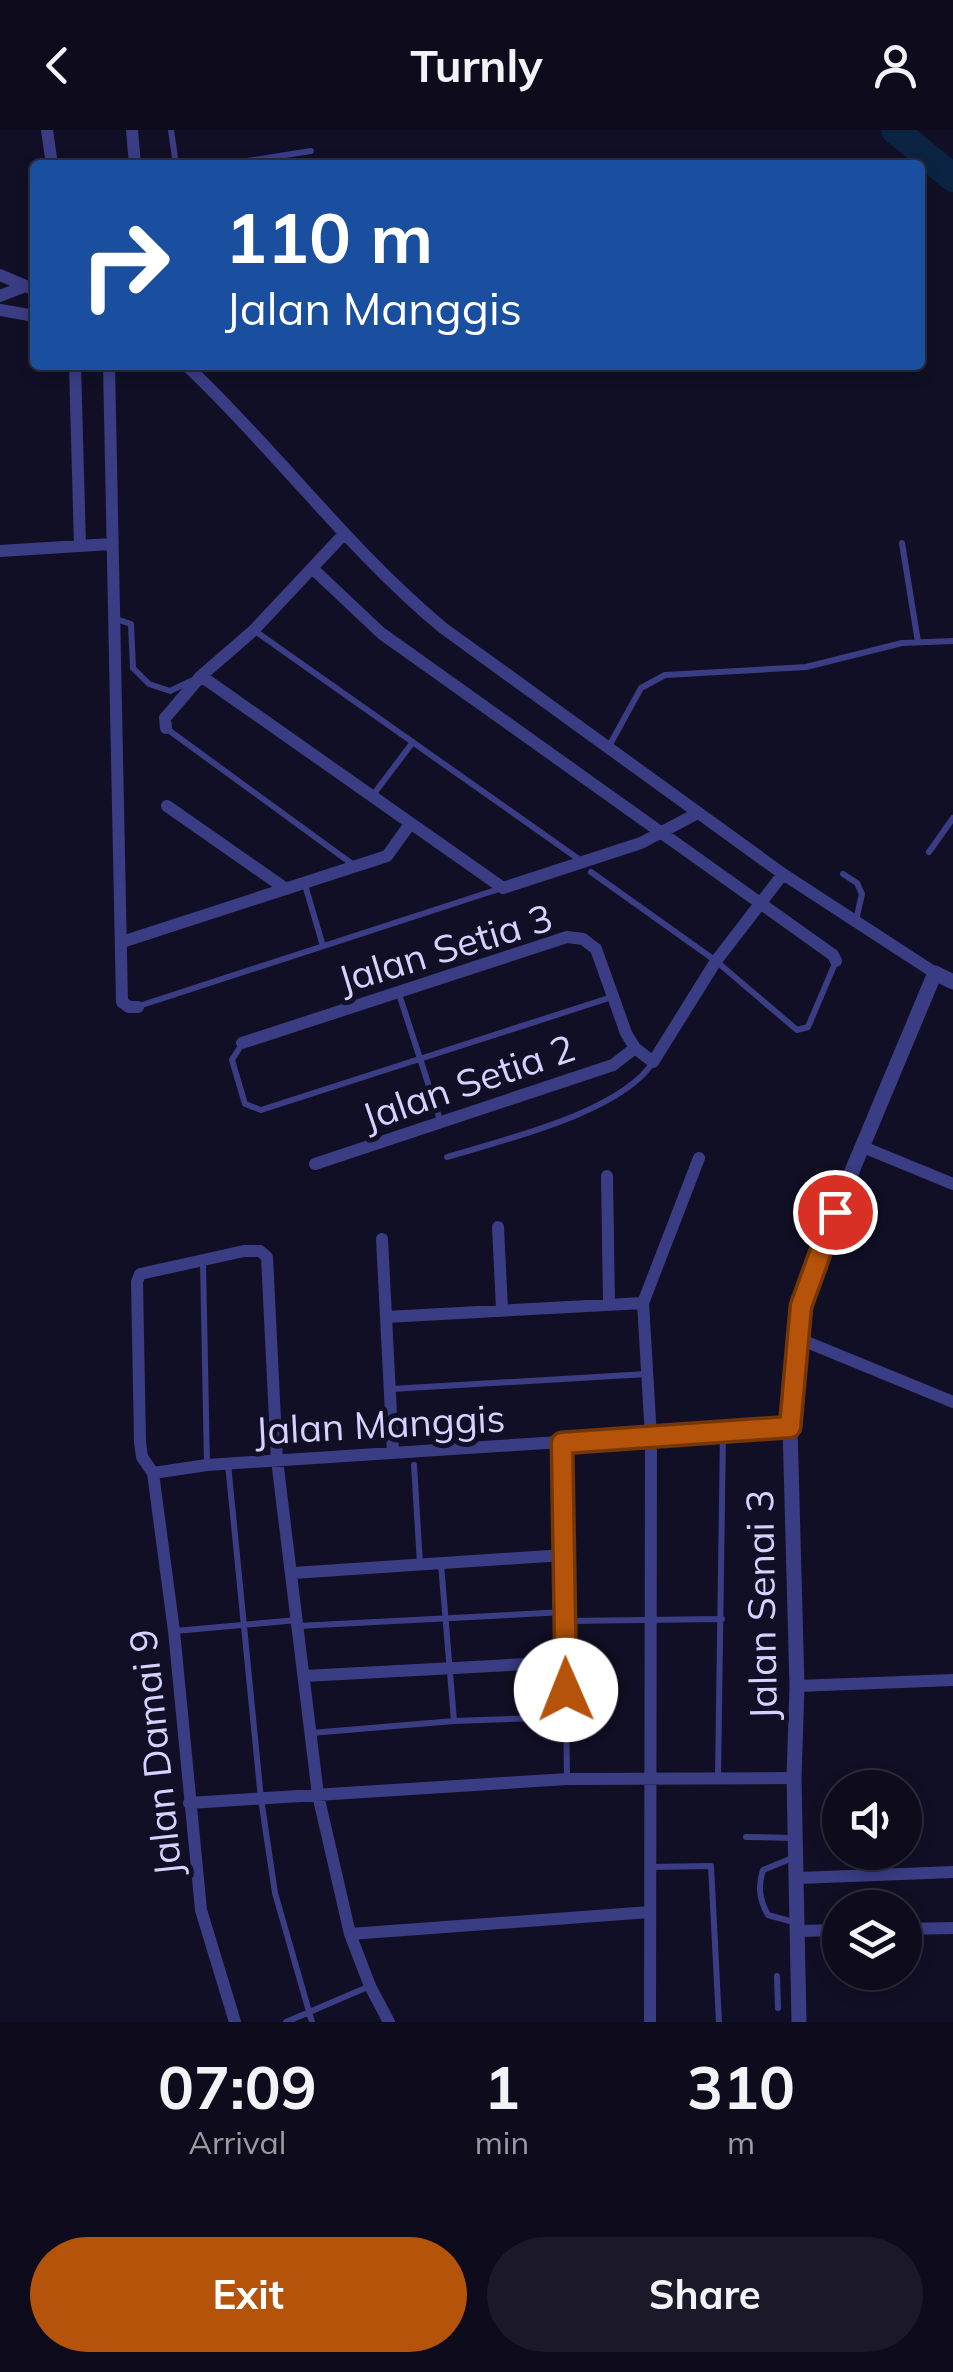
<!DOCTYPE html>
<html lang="en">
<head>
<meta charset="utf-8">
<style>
  :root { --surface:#0d0b1c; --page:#1b1929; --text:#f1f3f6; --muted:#9a9ba3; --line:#2d2b3b; --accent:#b45309 }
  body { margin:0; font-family:Mulish,sans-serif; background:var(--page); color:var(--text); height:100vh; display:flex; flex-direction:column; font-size:38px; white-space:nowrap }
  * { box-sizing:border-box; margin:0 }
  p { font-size:32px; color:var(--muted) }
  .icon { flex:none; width:55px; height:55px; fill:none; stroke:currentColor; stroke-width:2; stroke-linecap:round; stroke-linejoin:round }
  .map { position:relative; height:1892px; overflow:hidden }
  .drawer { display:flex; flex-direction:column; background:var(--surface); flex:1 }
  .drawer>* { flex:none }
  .guide { position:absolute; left:30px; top:30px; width:895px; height:210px; border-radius:10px; box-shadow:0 5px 15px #0003,0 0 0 2px var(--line); background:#1a4fa0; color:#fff; overflow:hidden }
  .fabs { position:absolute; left:822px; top:1640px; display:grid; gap:20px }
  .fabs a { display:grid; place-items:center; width:100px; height:100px; border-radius:50%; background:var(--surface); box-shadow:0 5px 15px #0003,0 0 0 2px var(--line); font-size:50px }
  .pin { position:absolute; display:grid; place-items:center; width:85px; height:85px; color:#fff; margin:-42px; border:5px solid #fff; border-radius:50%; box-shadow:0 2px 10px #0007 }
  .me { position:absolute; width:110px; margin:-55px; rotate:359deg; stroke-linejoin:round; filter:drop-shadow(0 0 8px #0008) }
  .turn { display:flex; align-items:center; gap:35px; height:210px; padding:0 30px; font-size:45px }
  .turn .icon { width:130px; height:130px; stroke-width:2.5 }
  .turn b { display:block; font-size:70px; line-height:85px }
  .eta { display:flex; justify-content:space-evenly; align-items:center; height:170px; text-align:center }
  .eta b { font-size:60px; font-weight:700; line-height:70px }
  .primary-button { display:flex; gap:20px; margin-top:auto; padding:20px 30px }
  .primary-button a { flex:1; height:115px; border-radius:60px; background:var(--accent); color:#fff; font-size:40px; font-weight:700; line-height:115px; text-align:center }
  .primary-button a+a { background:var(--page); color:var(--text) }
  header { display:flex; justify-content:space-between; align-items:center; height:130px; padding:0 30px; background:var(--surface); font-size:45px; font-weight:700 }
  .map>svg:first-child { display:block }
</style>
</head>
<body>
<header><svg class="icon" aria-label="back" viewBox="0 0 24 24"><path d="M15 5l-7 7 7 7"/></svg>Turnly<svg class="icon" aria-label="person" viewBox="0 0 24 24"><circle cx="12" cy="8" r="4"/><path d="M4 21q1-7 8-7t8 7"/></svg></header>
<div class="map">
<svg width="953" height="1892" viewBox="0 0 953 1892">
  <rect width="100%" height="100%" fill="#110f25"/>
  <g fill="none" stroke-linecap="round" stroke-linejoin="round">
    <path stroke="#0a2342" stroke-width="28" d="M895 0 953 48"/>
    <path stroke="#3a3d84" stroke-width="6" d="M171 0 176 35
      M222 35 311 21
      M902 413 918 512
      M116 489 131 494 133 538 149 554 170 561 191 551
      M255 501 580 730
      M167 599 355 736
      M608 618 641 558 665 545 806 537 902 513 953 511
      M373 665 413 612
      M929 722 953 688
      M591 742 716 831 797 900 808 897 836 831
      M843 744 857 753 862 764 856 790
      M305 755 323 816
      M399 864 440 990
      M139 876 502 758
      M242 914 232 930 245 974 261 980 612 867
      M447 1027C503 1010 622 982 653 932
      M203 1132 207 1335
      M391 1259 647 1244
      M562 1313 567 1647
      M228 1334 261 1669 275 1763 312 1892
      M414 1335 420 1434
      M441 1434 454 1591
      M565 1491 722 1489
      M298 1496 565 1482
      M175 1501 297 1490
      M311 1603 454 1591 566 1587
      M718 1647 723 1303
      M746 1707 795 1708
      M795 1727 763 1740C758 1757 759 1769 768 1785L797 1793
      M651 1737 711 1736 719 1892
      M777 1846 778 1878
      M286 1892 370 1856"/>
    <path stroke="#3a3d84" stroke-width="12" d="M47 0 52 35
      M132 0 135 35
      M0 145 35 160
      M0 166 26 156
      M0 180 35 186
      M75 235 80 416
      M109 235 122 872 129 877H138
      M186 235C275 319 348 419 443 498L783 744 935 843
      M0 421 111 414
      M312 438 381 503 833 825 836 831
      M201 546 503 758 641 713 696 684
      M166 598 165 588 201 546 254 500 343 405
      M167 676 286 759
      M122 812 387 726 410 694
      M242 913 567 807 583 809 596 819 626 903 635 918 653 932 716 831 783 744
      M863 1017 953 1054
      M315 1034 613 935 635 918
      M607 1046 609 1174
      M498 1097 502 1179
      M382 1109 393 1323
      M386 1187 643 1173
      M797 1208 953 1272
      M153 1343 207 1335 790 1297
      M293 1443 564 1425
      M304 1546 565 1532
      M797 1556 953 1550
      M189 1673 567 1649 794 1648
      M798 1748 953 1742
      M905 1799 953 1798
      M797 1801 840 1800
      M350 1804 650 1782
      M235 1892 201 1780 174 1501 153 1343 142 1327 140 1312 137 1152 140 1144 244 1121H260L267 1127 277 1330 318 1665 350 1804 370 1856 389 1892
      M650 1892 651 1307 643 1173 699 1028"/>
    <path stroke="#3a3d84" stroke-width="15" d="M799 1892 794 1648 797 1556 790 1297 801 1175 821 1115 935 843 953 852"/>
  </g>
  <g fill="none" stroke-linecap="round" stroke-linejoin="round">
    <g stroke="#753606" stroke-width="25">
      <path id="route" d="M566 1560 562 1313 790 1297 801 1176 835 1082"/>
    </g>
    <use href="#route" stroke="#b45309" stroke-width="18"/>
  </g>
  <g text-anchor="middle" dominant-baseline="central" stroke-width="10" stroke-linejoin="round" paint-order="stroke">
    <g font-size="38" fill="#d4d2ff" stroke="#110f25">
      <text transform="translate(445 818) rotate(-17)">Jalan Setia 3</text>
      <text transform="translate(468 952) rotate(-19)">Jalan Setia 2</text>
      <text transform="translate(380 1294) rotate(-3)">Jalan Manggis</text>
      <text transform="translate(761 1475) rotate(-91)">Jalan Senai 3</text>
      <text transform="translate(155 1623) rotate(-96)">Jalan Damai 9</text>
    </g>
  </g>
</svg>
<div class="fabs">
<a><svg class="icon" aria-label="sound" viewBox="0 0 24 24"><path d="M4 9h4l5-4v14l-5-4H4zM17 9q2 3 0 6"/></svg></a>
<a><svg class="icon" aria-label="layers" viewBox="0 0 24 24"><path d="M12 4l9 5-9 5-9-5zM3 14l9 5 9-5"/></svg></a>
</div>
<div class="pin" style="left:835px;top:1082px;background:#d93025"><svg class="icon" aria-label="arrive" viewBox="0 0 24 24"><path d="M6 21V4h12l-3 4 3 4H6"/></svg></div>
<svg class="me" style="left:566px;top:1560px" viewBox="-20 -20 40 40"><circle r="19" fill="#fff"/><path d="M0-13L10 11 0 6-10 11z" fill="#b45309"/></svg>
<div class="guide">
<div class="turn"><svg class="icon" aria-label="right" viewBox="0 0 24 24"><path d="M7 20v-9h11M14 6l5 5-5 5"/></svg><div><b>110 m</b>Jalan Manggis</div></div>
</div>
</div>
<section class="drawer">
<div class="eta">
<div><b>07:09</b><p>Arrival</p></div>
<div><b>1</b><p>min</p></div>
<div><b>310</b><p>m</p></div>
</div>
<div class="primary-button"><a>Exit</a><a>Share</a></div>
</section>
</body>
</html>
